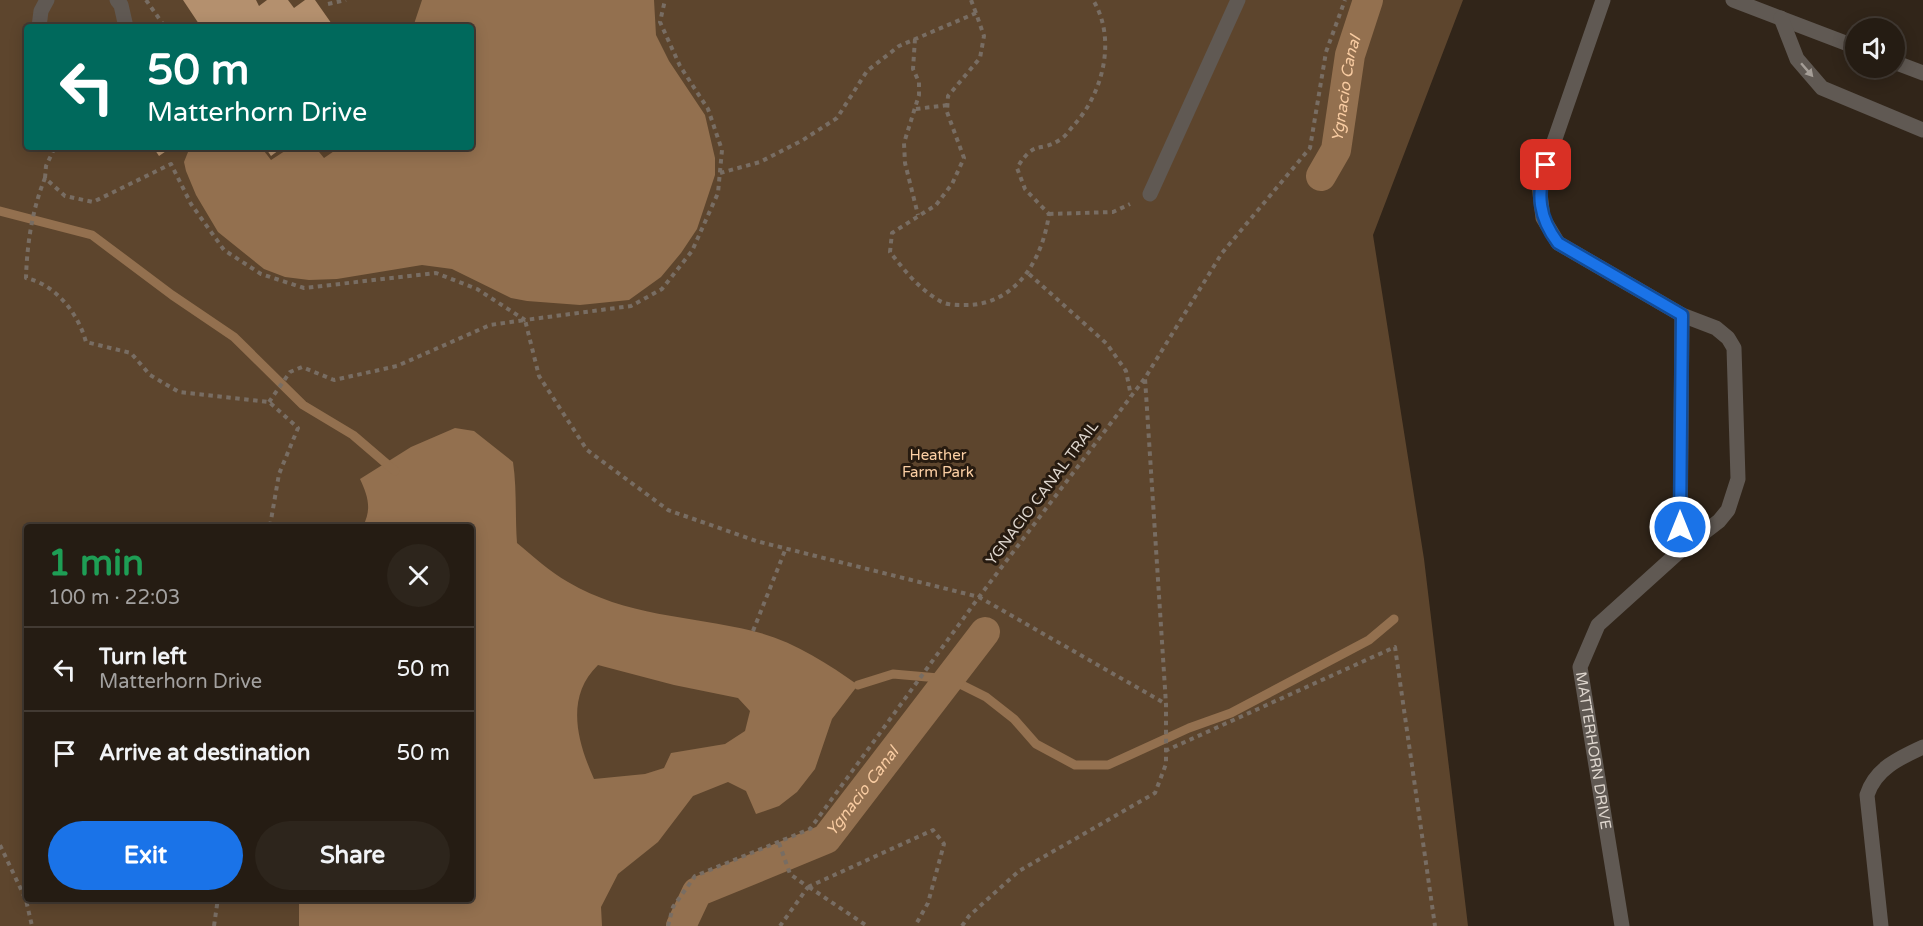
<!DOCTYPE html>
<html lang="en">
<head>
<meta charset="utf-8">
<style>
  :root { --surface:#251c13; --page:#2d251c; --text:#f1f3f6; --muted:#a3a1a0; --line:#423a33; --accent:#1a73e8 }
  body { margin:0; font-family:"Varela Round",sans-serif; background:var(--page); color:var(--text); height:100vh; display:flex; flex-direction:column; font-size:22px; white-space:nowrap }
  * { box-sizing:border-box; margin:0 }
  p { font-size:20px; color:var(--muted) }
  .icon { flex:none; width:33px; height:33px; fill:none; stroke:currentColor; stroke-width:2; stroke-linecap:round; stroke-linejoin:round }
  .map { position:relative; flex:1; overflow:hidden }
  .panel { position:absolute; left:24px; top:524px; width:450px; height:378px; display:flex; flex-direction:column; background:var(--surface); border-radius:6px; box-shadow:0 3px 15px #0003,0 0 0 2px var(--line) }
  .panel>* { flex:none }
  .guide { position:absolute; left:24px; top:24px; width:450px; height:126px; border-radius:6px; box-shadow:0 3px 15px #0003,0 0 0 2px var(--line); background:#00695c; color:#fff; overflow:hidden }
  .controls { position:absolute; left:1845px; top:18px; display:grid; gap:12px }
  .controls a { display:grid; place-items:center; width:60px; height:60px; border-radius:50%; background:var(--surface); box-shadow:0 3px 15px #0003,0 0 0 2px var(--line); font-size:30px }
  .pin { position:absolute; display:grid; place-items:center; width:51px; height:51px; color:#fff; margin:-26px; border-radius:12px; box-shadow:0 3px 9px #0006 }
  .me { position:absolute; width:66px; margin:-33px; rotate:0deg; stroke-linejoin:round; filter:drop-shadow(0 0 4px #0008) }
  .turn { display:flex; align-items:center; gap:21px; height:126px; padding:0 24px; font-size:27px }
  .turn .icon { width:78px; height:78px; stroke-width:2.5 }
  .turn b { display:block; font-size:42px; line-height:51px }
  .round { display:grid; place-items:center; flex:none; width:63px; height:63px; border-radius:32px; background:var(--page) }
  .headline { display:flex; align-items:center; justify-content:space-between; height:102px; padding:0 24px }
  h1 { font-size:36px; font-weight:700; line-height:45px; color:#1e9e55 }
  .cta { display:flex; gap:12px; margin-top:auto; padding:12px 24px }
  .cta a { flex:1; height:69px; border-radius:36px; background:var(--accent); color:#fff; font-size:24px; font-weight:700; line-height:69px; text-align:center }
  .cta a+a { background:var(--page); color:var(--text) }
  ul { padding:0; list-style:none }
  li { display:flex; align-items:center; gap:18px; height:84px; padding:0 24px; border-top:2px solid var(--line) }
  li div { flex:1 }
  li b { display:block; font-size:22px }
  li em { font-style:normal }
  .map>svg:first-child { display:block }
</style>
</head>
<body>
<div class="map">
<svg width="1923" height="926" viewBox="0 0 1923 926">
  <rect width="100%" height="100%" fill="#312519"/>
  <path fill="#5d452d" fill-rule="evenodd" d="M0 0H1463L1373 235 1424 559 1468 926H0ZM27 27H471V147H27ZM27 526H471V898H27Z"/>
  <path fill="#93704f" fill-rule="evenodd" d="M422 0H654L656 35 669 61 705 115 715 158V175L697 229 681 253 661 277 629 300 580 305 527 301 511 298 452 269 422 265 337 279 309 280 285 277 264 269 218 232 196 195 186 171 184 162 190 147H261L271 160 291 147H315L324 158 340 147H471V27H413Z
    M455 428 474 431 513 462C517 489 515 516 517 543 533 556 550 572 568 582 625 616 690 616 753 631 791 640 826 662 858 685L832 719 815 769 797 792 779 806 756 814 746 791 728 782 693 796 658 842 618 874 601 907 602 926H299V899L471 898V526H363C372 509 368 496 360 479L411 447ZM598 665 674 685 738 698 750 711 745 731 725 744 671 753 664 768 645 774 594 779C577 741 565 697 598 665Z"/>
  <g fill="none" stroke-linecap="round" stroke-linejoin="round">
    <path stroke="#93704f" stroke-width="9" d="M0 211 92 235 172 295 234 337 303 405 353 435 395 471
      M858 685 893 674 950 679 986 697 1014 719 1036 744 1075 765H1108L1189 728 1231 713 1369 640 1394 619"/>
    <g stroke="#93704f" stroke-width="30">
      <path id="s1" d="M1321 176 1336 150 1350 55 1368 0"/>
      <path id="s2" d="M681 926 697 892 826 839 985 632"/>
    </g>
  </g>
  <path fill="#b4906e" d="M183 0H256L259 6 267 0H288L294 8 305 0H315L334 27H201Z
    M153 147H172L159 156Z
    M265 147H283L271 156Z"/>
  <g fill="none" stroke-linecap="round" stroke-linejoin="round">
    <path stroke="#786d63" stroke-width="4" stroke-dasharray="4.5 4.5" stroke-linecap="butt" d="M146 0 165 27
      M971 0 976 13
      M328 4 346 0
      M915 39 913 69 919 82V95L904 143 905 163 918 215
      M916 109 948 105
      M720 173 760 162 803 140 837 118 867 71 899 46 976 13 984 36 980 58 948 96 947 112 964 158 952 184 936 205 892 233 890 252C904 270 919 289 940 301 948 306 962 305 971 305 1019 301 1043 257 1049 214L1025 189 1017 168C1035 138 1039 154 1061 139 1066 136 1070 129 1074 125 1103 93 1117 39 1093 0
      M45 178 46 166 55 147
      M1049 214 1113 212 1130 204
      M1029 274 1107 344 1126 371 1131 396
      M269 402 290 372 302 367 334 380 397 366 490 325 525 320 539 376 587 450 668 510 756 541 979 597 1166 704
      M270 526 279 474 298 428 269 402 179 392 150 375 131 353 86 342C78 313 56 285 26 278 27 244 32 210 45 178L65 196 93 202 171 164 191 204 224 250 261 274 304 288 436 273 477 289 525 320 631 306 662 289 692 251 718 193 722 150 708 109 680 66 660 22 665 0
      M753 631 786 548
      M1165 751 1395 647 1435 926
      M779 843 790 874 808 887 780 926
      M0 845 26 900 32 926
      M808 887 933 830 944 844 928 903 915 926
      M809 887 867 926
      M214 926 218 898
      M668 926 673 907 695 876 810 829 979 597 1145 378 1222 253 1310 148 1326 52 1345 0
      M962 926 969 916 1019 871 1155 793 1166 764V704L1145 378"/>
    <g stroke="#605953" stroke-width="15">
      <path d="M117 0 121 5 126 27"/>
      <path id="s3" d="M1603 0 1539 185 1543 218 1558 243 1682 315 1716 328 1728 338 1734 348 1738 479 1728 510 1719 521 1680 551 1598 625 1580 667 1622 926"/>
      <path d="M1733 0 1856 47"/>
      <path d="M1781 18 1797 59 1822 88 1923 130"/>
      <path d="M39 27 41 11 47 0"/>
      <path d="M1894 62 1923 73"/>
      <path d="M1150 194 1238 0"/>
      <path d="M1680 551 1682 315"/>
      <path d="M1881 926 1867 795C1875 769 1899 758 1923 747"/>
    </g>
  </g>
  <defs><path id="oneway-solid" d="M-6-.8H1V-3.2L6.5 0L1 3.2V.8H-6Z" transform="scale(1.5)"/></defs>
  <use fill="#a59e97" href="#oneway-solid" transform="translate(1807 70) rotate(49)"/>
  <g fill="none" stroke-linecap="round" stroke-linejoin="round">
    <g stroke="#114b97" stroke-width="15">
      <path id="route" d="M1546 165C1536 194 1539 218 1558 243L1682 315 1680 527"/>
    </g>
    <use href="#route" stroke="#1a73e8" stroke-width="10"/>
  </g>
  <g text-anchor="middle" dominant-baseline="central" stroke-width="6" stroke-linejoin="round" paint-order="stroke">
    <g font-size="15" fill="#fccfa4" stroke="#271b10">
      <text x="938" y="455">Heather<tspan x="938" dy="17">Farm Park</tspan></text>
    </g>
    <g font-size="15" fill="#ded6ce" stroke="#271b10">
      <text transform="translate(1042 493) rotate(-53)">YGNACIO CANAL TRAIL</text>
      <text stroke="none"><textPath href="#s3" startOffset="933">MATTERHORN DRIVE</textPath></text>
    </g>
    <g font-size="16" font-style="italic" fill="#f8cba1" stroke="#271b10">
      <text stroke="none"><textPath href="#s1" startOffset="92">Ygnacio Canal</textPath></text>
      <text stroke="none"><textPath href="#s2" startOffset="237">Ygnacio Canal</textPath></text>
    </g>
  </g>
</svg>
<div class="controls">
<a><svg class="icon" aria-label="sound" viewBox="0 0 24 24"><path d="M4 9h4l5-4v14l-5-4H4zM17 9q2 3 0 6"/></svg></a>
</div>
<div class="pin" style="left:1546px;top:165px;background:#d93025"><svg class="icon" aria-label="arrive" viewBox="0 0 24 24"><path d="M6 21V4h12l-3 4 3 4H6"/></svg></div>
<svg class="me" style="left:1680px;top:527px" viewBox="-20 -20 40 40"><circle r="17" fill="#1a73e8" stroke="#fff" stroke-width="3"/><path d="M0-11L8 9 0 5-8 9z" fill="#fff"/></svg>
<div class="guide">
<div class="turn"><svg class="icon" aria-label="left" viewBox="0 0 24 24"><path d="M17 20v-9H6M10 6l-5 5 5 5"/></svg><div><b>50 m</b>Matterhorn Drive</div></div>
</div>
<section class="panel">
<div class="headline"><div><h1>1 min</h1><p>100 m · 22:03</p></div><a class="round"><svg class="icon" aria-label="close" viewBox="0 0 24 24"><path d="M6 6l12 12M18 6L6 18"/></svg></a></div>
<ul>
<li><svg class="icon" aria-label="left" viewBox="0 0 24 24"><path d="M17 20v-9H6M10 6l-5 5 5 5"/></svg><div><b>Turn left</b><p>Matterhorn Drive</p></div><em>50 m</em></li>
<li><svg class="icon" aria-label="arrive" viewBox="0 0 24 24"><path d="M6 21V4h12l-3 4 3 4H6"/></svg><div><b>Arrive at destination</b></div><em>50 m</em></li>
</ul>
<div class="cta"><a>Exit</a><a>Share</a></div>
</section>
</div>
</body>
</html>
